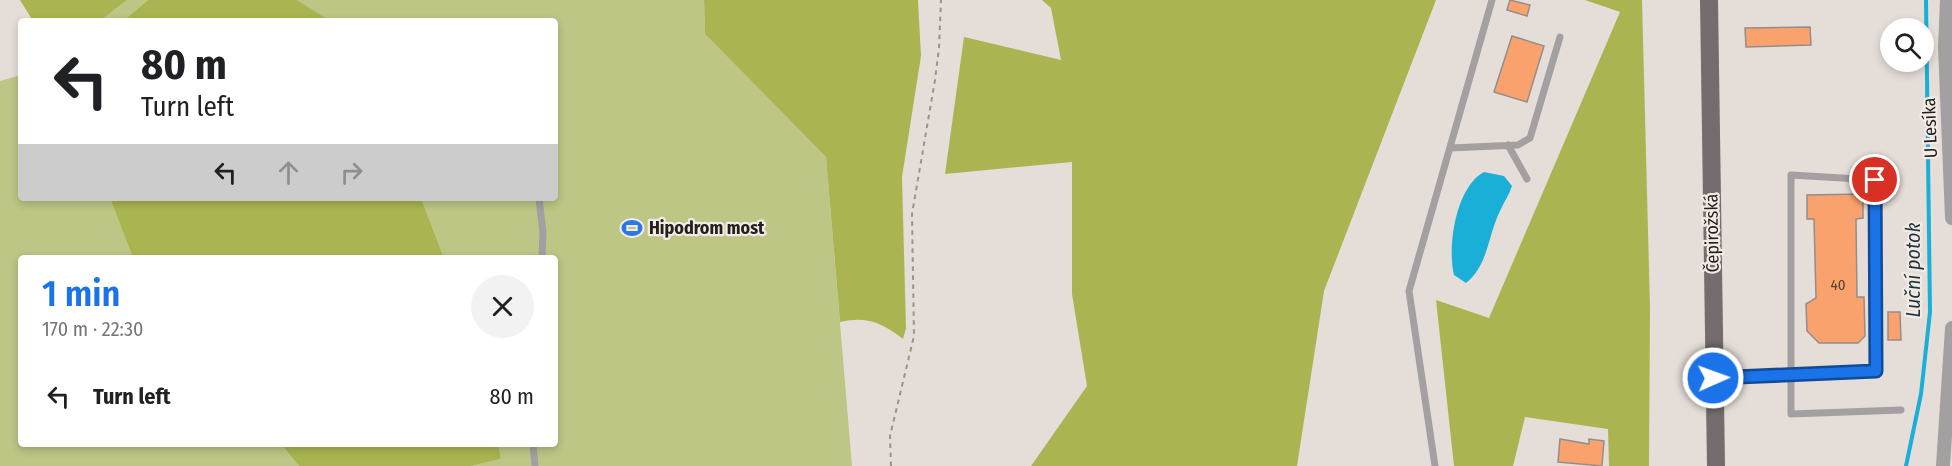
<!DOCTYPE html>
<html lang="en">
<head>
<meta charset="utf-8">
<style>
  :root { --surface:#fff; --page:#f2f2f2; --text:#202124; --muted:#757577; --accent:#1a73e8 }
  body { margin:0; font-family:"Fira Sans Condensed",sans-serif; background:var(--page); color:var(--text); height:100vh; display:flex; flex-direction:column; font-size:22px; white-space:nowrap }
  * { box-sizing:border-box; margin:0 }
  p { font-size:20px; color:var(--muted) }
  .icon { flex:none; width:33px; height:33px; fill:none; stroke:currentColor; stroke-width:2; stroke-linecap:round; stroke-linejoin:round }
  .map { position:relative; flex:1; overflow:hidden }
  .panel { position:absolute; left:18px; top:255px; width:540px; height:192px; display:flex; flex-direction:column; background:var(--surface); border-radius:6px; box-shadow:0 3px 9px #0003 }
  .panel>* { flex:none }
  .guide { position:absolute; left:18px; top:18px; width:540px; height:183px; border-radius:6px; box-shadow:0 3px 9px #0003; background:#fff; color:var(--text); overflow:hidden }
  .tools { position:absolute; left:1880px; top:18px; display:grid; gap:12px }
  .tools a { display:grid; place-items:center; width:54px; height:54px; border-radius:50%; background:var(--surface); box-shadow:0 3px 9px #0003; font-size:30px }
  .pin { position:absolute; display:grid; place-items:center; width:51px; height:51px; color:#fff; margin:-26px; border:3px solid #fff; border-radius:50%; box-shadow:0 2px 6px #0007 }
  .me { position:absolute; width:66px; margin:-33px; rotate:88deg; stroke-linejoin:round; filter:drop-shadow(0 0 4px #0008) }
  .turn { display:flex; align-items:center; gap:21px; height:126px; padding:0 24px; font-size:27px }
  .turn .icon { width:78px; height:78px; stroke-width:2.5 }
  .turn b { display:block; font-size:42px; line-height:51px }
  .lanes { display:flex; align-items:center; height:57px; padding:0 24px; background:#0003; justify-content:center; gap:30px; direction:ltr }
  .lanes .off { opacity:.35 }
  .round { display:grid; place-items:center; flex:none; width:63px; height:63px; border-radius:32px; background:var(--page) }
  .head { display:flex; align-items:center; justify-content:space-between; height:102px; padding:0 24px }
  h1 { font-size:36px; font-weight:600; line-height:45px; color:var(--accent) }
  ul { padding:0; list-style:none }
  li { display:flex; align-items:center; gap:18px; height:78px; padding:0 24px }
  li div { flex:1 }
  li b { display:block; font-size:22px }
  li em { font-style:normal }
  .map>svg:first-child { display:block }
</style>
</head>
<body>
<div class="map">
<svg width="1952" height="466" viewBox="0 0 1952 466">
  <rect width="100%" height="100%" fill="#e5ddd8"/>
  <path fill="#bdc685" d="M127 0H148L123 21H100Z
    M297 0H704L705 34 826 157 852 466H471L501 459 498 444H555V258H444L421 198H555V21H328Z
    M21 75V198H110L133 258H21V444H281L299 466H0V81Z"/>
  <path fill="#aab551" d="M20 0H127L100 21H33Z
    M148 0H297L330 21H123Z
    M704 0H918L921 56 902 177 906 328 903 339C882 323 867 316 840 322L826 157 705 34Z
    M1042 0H1436L1324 291 1297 466H1031L1087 386 1072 294V162L945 174 964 37 1061 60 1051 8Z
    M1585 0H1642L1650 308 1649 466H1609L1608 429 1525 417 1513 466H1454L1436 300 1489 318 1620 12Z
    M110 198H421L444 258H133Z
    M281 444H498L501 459 471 466H299Z"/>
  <path fill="#19afd6" d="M1484 172 1504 176 1512 186C1509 195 1504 202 1500 211 1488 235 1488 266 1466 283L1454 275C1447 246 1456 187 1484 172Z"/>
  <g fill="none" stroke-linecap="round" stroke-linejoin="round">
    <path stroke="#19afd6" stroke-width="4" d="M1906 466 1921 394 1930 312 1926 0"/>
  </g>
  <path fill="#faa26d" stroke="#958d89" stroke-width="1.5" d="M1510 0 1530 5 1527 16 1507 10Z
    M1810 27 1811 45 1746 47 1745 28Z
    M1512 36 1544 46 1527 102 1494 92Z
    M1863 194V218L1856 219 1857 297H1864L1865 336 1858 343H1819L1807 331 1806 304 1816 298 1814 219H1807V195Z
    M1888 312H1900L1901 340H1888Z
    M1560 439 1589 444V439L1604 441 1602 466 1558 462Z"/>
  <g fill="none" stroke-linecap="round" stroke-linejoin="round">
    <path stroke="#99938f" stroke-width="2" stroke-dasharray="4.5 4.5" stroke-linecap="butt" d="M891 466 890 436 914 336 912 214 935 80 939 48 941 0"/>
    <path stroke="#a4a0a1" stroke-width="7" d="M1508 145 1527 179
      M1450 148 1518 145 1530 138 1560 37
      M539 198 543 233 542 258
      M1716 377 1876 371 1875 180 1791 175V414L1901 410
      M533 444 535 466
      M1435 466 1409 291 1492 0"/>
    <path stroke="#a4a0a1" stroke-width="14" d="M1947 0 1945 47 1952 218
      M1943 466 1952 328"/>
    <path stroke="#746c6d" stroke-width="18" d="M1709 0 1716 466"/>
  </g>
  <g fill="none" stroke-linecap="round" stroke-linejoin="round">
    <g stroke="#114b97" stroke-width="15">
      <path id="route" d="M1713 378 1876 371 1875 180"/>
    </g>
    <use href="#route" stroke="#1a73e8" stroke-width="10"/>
  </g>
  <defs>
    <g id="stadium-bare" transform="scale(1.62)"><path d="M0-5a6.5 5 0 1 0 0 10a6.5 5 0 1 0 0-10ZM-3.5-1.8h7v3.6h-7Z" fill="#2b79e4" stroke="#f2eae5" stroke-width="2.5" paint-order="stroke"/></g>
  </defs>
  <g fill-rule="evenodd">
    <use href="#stadium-bare" x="632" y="228"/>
  </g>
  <g text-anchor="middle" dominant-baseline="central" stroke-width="4.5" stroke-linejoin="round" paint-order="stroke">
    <g font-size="15" fill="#594032">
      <text x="1838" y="285">40</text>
    </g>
    <g font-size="18" fill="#23201e" stroke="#f2eae5">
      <text transform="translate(1930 128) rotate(-92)">U Lesíka</text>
      <text transform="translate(1712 233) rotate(-91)">Čepirožská</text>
    </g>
    <g font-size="18" font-weight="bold" fill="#23201e" stroke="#f2eae5" text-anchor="start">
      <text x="649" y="228">Hipodrom most</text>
    </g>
    <g font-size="20" font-style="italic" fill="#1f353d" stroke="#f2eae5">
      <text transform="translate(1913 270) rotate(-90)">Luční potok</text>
    </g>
  </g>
</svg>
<div class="tools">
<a><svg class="icon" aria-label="search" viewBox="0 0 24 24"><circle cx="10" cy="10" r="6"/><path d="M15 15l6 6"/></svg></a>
</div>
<div class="pin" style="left:1875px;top:180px;background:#d93025"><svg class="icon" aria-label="arrive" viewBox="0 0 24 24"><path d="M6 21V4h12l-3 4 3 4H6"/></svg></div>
<svg class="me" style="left:1713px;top:378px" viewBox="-20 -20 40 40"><circle r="17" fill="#1a73e8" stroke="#fff" stroke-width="3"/><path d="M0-11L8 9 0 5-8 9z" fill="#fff"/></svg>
<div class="guide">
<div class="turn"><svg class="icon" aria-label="left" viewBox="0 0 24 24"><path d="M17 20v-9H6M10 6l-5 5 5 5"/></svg><div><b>80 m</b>Turn left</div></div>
<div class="lanes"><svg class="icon" aria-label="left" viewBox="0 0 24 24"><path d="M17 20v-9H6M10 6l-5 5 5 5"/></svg><svg class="icon off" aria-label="ahead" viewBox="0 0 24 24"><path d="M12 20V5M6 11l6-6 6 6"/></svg><svg class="icon off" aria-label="right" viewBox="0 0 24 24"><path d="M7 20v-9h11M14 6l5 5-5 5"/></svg></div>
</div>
<section class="panel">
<div class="head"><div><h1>1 min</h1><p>170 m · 22:30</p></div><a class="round"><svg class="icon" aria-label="close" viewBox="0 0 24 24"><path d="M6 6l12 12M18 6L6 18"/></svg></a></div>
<ul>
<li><svg class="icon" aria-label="left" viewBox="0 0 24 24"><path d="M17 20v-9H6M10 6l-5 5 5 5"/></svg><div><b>Turn left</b></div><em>80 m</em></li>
</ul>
</section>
</div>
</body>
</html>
